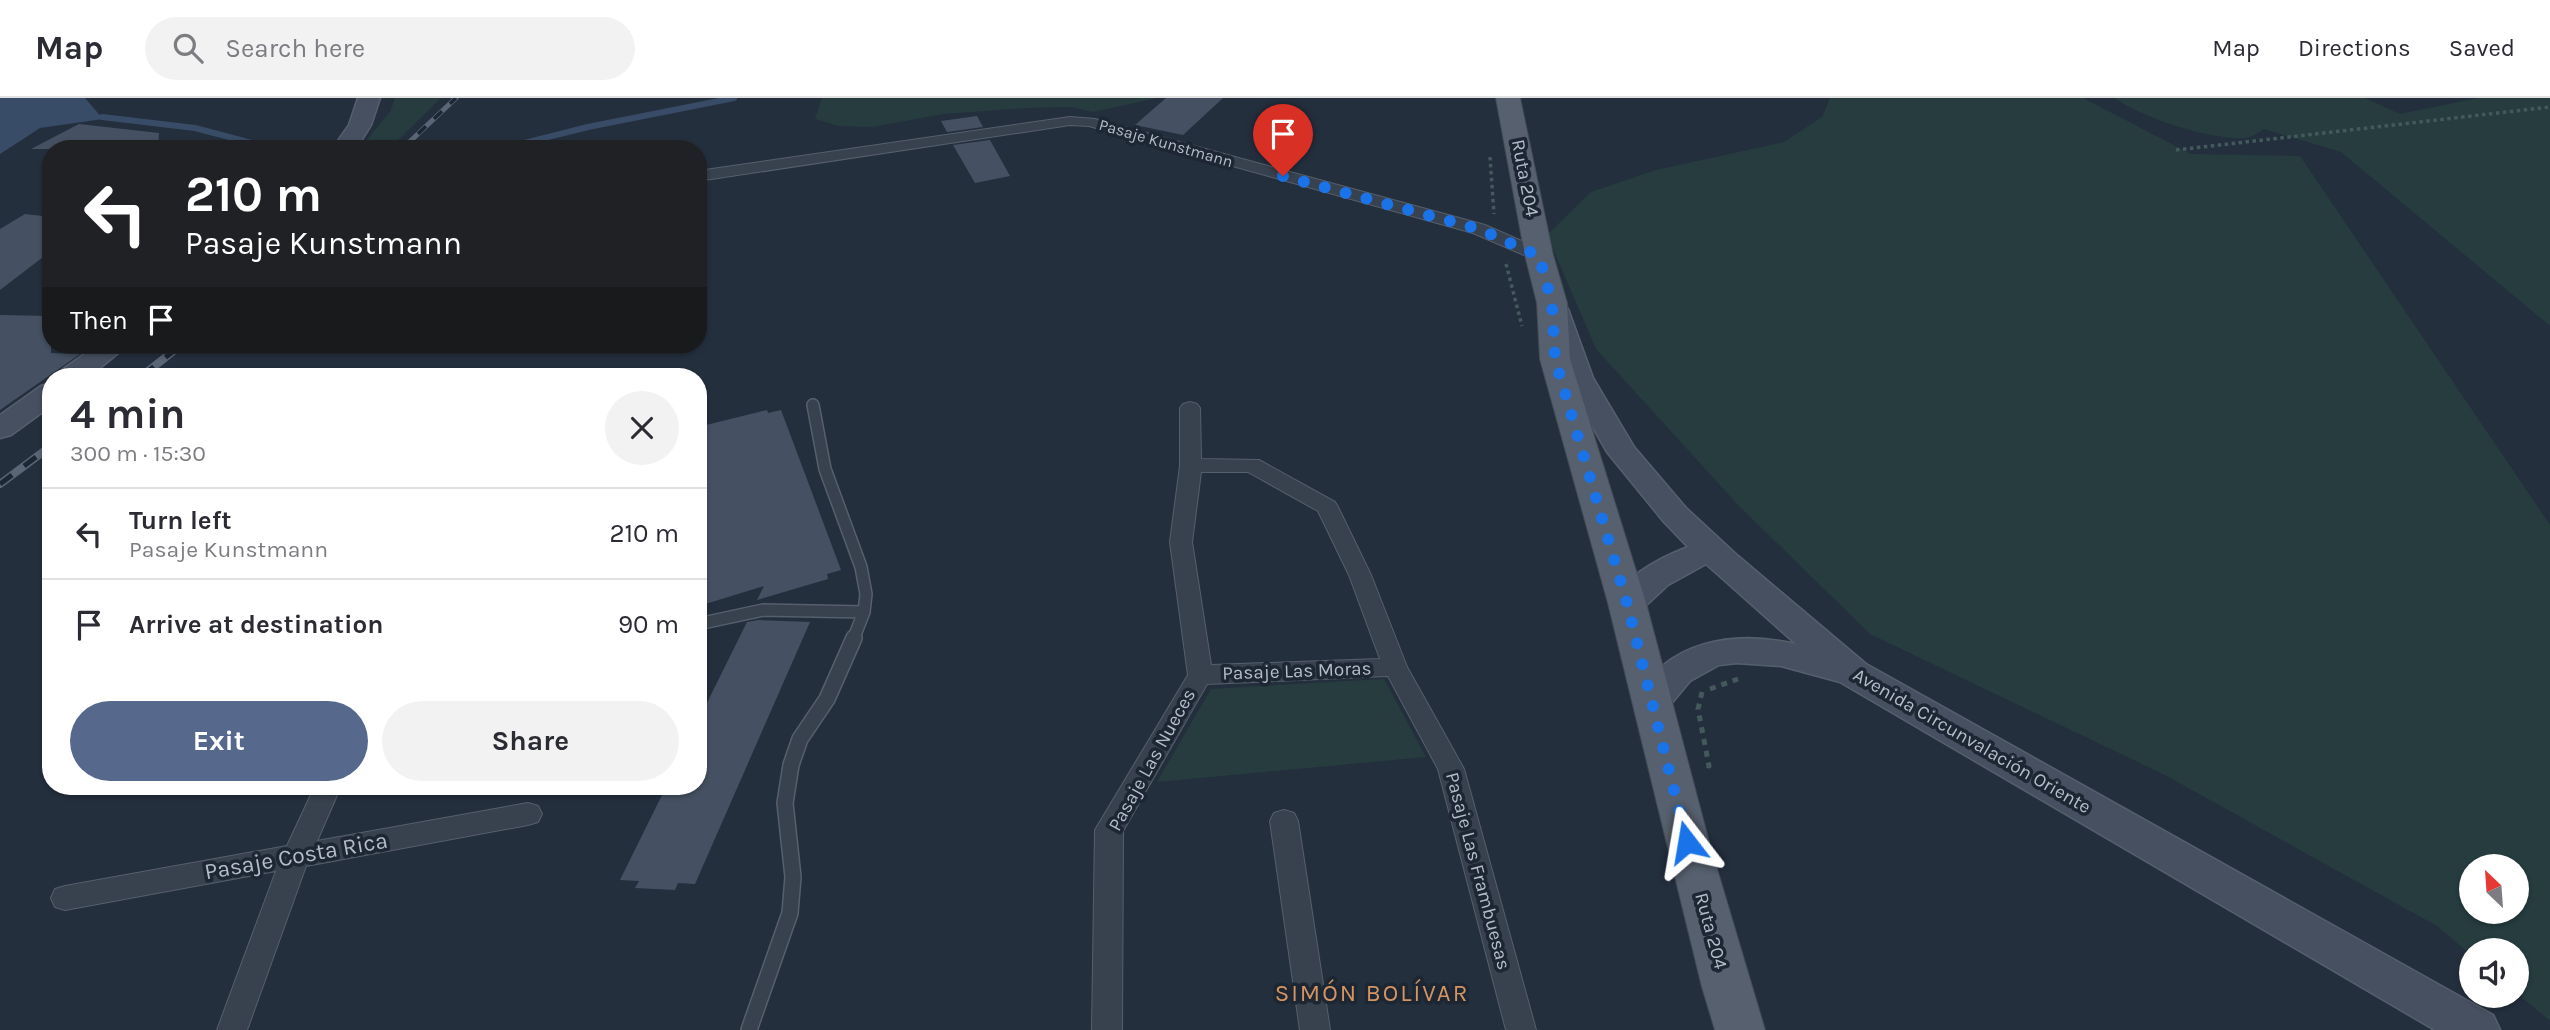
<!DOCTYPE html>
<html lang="en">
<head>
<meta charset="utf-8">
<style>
  :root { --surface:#fff; --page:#f2f2f3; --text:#2b2b33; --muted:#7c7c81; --line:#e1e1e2; --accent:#56698c }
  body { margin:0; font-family:Karla,sans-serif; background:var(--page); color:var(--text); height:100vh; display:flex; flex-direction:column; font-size:26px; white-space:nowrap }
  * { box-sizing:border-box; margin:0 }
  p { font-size:23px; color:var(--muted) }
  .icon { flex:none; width:38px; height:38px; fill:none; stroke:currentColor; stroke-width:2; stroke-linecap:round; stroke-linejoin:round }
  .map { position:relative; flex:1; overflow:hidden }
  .drawer { position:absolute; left:42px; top:270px; width:665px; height:427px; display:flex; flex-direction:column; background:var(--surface); border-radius:28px; box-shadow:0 2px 5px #0004 }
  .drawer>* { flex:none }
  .hud { position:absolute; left:42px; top:42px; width:665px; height:214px; border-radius:28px; box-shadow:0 2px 5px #0004; background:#202124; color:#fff; overflow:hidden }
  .needle { width:46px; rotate:335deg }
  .buttons { position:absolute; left:2459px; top:756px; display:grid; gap:14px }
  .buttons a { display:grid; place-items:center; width:70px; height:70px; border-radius:50%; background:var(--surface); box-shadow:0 2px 5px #0004; font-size:35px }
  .pin { position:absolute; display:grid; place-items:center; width:60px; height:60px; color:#fff; margin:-72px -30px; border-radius:50% 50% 50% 0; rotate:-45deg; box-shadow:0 0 7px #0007 }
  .pin .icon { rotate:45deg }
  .me { position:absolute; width:77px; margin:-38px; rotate:346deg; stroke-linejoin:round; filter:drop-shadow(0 0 5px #0008) }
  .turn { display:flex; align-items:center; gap:24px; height:147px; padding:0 28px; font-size:32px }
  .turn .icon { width:91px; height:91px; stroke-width:2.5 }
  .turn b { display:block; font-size:49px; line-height:60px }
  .then { display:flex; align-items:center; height:66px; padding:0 28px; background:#0003; gap:14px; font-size:26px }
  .round { display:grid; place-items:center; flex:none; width:74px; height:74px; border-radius:37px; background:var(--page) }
  .summary { display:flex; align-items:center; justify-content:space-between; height:119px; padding:0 28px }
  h1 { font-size:42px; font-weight:700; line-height:52px }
  .button { display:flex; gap:14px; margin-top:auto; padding:14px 28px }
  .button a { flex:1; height:80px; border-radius:42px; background:var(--accent); color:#fff; font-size:28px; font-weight:700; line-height:80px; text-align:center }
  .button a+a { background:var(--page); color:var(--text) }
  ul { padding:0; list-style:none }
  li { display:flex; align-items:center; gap:21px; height:91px; padding:0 28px; border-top:2px solid var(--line) }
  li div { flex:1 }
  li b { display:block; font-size:26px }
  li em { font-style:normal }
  header { display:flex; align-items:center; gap:42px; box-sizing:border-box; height:98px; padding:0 35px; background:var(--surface); border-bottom:2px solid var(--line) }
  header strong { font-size:33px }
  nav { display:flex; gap:38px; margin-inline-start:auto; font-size:24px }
  .search { width:490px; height:63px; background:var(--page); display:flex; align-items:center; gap:18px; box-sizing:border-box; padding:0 24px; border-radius:38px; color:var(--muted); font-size:26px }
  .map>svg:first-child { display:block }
</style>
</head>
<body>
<header>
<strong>Map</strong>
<div class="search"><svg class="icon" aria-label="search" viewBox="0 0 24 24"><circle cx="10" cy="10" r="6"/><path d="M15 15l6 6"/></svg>Search here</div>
<nav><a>Map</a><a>Directions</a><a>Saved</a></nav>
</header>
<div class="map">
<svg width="2550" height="932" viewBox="0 0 2550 932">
  <rect width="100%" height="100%" fill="#242f3e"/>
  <path fill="#263c3f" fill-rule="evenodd" d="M395 0H441L389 51H359L390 14Z
    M822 0H1157L1093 14 1072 9 1026 10 944 16 872 29 839 28 815 21Z
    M1830 0H2083L2191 56 2300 58 2550 427V923L2517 895 2516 852H2471V857L2437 828 2165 677 1870 536 1739 408 1596 251 1547 137 1591 94 1656 72 1784 44 1822 19ZM2471 768H2516V814H2471Z
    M2114 0H2365L2400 16 2478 0H2550V228L2341 54 2264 31C2259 34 2251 40 2245 40 2209 42 2143 20 2114 0Z
    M1384 581 1426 659 1157 684 1211 591Z"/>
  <path fill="#394c67" d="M0 0H85L103 21 40 30 0 56Z"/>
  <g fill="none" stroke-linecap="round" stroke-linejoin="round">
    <path stroke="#394c67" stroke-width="6" d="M102 19 195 30 275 51
      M500 51 588 29 734 0"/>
  </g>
  <path fill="#455162" d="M1166 0H1223L1183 37 1135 27Z
    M977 18 983 29 947 34 941 23Z
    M79 26 159 35 158 51H31Z
    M990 42 1010 78 975 85 953 47Z
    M25 116 51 119V153L0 192V131Z
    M0 217 51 218V255L80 256 0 312Z
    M767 312 768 315 781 312 841 472 827 476 828 481 757 502 764 488 702 507 698 495V329Z
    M758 522 810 524 695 786 678 785 675 792 635 790 639 783 620 782 665 691 682 692 684 688H698V623L747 524Z"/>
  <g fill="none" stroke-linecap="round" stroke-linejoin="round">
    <g stroke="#565f6c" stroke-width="14">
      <path id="service-far1" d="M813 307 825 371 861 469 866 496 864 514 853 542
        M698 526 763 512 864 514"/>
    </g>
    <g stroke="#565f6c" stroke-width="18">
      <path id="service" d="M749 932 790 815 793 779 785 705 791 667 800 641 827 601 854 540"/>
    </g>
    <g stroke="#565f6c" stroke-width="2">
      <path id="minor" d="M1070 19 1095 21 1485 127 1545 153 1548 157 1545 161H1533L1473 135 1089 28 1070 27 698 83V73Z
        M1190 304 1197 306 1200 310 1201 361 1259 362 1335 404 1338 409 1371 477 1407 569 1464 671 1536 932H1506L1438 671 1388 578 1207 586 1123 733 1122 932H1092L1095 732 1188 577 1170 444 1180 368V310L1183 306ZM1201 374H1248L1318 413 1349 477 1380 561 1211 567 1192 444Z
        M315 688H341L317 743 528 705 538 708 542 716 538 724 528 727 306 768 247 932H217L276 773 65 812 55 809 51 800 55 791 65 788 287 748Z
        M1284 712 1294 715 1298 723 1330 932H1300L1270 723 1274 715Z"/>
    </g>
    <g stroke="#565f6c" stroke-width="3">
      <path id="secondary" d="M358 0H380L371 27 356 51H332L349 27Z
        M1555 203 1564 205 1568 211 1593 280 1634 349 1686 410 1738 458 1866 566 2493 917 2500 932H2435L1840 584 1781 568 1737 565 1719 567 1690 583 1665 613 1652 617 1639 613 1634 603C1667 542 1733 532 1796 546L1706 466 1668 487 1639 514 1627 517 1615 514 1610 505C1627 477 1659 460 1688 449L1664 424 1607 354 1565 280 1542 211 1546 205Z
        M97 247H128L90 278H58L62 272Z
        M51 285V308L11 337 0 340V317L41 288Z"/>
    </g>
    <g stroke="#414a57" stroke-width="2">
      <path id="primary" d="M1496 0H1520L1553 157 1567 205 1570 261 1646 505 1709 744 1765 932H1715L1702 889 1608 505 1540 261 1537 205 1525 157Z"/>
    </g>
    <path stroke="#44595c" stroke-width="3.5" stroke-dasharray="3.5 3.5" stroke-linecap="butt" d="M2176 52 2550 9
      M1490 59 1494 116
      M1506 166 1522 228"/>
    <path stroke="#44595c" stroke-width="5" stroke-dasharray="6 6" stroke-linecap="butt" d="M1710 591 1738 581
      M1702 594 1698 611 1709 668 1702 667"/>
    <use href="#service-far1" stroke="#38414e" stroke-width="11"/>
    <use href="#service" stroke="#38414e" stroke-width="15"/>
    <use href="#minor" fill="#38414e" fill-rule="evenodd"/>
    <use href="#secondary" fill="#465061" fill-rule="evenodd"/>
    <use href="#primary" fill="#56606e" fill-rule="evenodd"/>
    <g stroke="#5a6575" stroke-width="5">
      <path id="rail-far1" d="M402 51 456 0"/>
    </g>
    <g stroke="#5a6575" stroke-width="8">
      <path id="rail" d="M142 278 181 247
        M0 386 51 348"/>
    </g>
    <use href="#rail-far1" stroke="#1d2633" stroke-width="3.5" stroke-dasharray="11" stroke-linecap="butt"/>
    <use href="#rail" stroke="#1d2633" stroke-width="5" stroke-dasharray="15" stroke-linecap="butt"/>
  </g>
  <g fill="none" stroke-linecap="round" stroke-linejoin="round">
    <path stroke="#1a73e8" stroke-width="12" stroke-dasharray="0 21.6" d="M1283 78 1479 131 1539 158 1552 205 1555 261 1627 505 1687 744"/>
  </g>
  <g text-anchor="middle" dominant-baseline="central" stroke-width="7" stroke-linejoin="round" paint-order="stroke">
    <g font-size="16" fill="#b4bcc9" stroke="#1d2633">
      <text transform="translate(1166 45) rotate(16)">Pasaje Kunstmann</text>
    </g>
    <g font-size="19" fill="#b4bcc9" stroke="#1d2633">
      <text transform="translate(1525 80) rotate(79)">Ruta 204</text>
      <text transform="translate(1297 573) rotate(-2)">Pasaje Las Moras</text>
      <text transform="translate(1972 643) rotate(30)">Avenida Circunvalación Oriente</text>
      <text transform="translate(1152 662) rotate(-61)">Pasaje Las Nueces</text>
      <text transform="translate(1478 773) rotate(75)">Pasaje Las Frambuesas</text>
      <text transform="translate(1711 833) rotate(75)">Ruta 204</text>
    </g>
    <g font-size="23" fill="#b4bcc9" stroke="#1d2633">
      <text transform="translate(296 758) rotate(-10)">Pasaje Costa Rica</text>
    </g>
    <g font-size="24" letter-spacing="2" fill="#d59563" stroke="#1d2633">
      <text x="1372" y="895">SIMÓN BOLÍVAR</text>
    </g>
  </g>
</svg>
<div class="buttons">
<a><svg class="needle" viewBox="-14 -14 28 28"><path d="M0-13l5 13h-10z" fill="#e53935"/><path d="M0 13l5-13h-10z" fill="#7c7c81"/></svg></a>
<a><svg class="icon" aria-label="sound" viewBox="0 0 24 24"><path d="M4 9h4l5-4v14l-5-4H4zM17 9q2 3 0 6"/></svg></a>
</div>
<div class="pin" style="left:1283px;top:78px;background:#d93025"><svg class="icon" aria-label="arrive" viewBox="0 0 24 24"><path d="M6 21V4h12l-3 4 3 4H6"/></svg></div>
<svg class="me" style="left:1687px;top:744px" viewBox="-20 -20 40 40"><path d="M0-17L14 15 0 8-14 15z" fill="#1a73e8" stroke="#fff" stroke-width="4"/></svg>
<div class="hud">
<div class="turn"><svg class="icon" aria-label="left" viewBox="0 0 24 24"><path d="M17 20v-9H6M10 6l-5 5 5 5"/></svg><div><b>210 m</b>Pasaje Kunstmann</div></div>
<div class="then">Then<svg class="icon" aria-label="arrive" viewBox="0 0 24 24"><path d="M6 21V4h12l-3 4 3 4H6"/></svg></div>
</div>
<section class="drawer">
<div class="summary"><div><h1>4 min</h1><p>300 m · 15:30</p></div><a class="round"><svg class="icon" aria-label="close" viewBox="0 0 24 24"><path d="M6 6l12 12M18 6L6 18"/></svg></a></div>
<ul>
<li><svg class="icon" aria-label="left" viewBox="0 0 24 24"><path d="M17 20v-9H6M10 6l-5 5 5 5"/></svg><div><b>Turn left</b><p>Pasaje Kunstmann</p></div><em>210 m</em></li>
<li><svg class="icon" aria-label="arrive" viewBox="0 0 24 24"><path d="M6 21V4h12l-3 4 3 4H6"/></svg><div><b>Arrive at destination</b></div><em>90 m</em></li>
</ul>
<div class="button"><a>Exit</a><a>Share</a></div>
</section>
</div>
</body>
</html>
